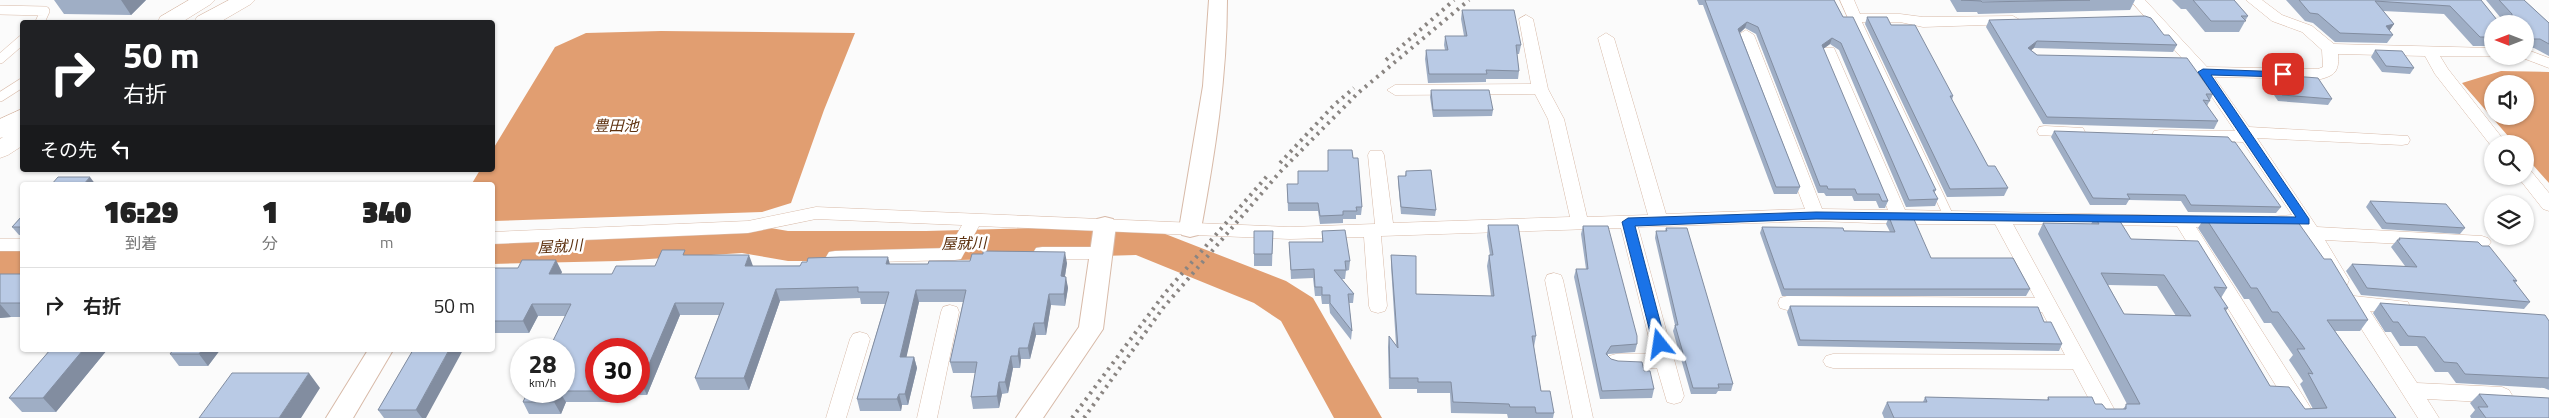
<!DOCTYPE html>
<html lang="ja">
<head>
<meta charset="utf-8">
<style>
  :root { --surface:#fff; --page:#f6f6f6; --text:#222; --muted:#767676; --line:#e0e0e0 }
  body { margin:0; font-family:"Titillium Web","Noto Sans JP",sans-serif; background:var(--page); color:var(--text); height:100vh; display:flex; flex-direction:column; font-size:19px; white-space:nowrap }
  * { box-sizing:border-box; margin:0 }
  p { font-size:16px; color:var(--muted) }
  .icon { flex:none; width:28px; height:28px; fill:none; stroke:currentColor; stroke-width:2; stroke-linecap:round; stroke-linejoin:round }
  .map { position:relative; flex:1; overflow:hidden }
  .details { position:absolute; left:20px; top:182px; width:475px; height:170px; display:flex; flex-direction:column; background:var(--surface); border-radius:5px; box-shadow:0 1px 4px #0004 }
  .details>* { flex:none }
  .hud { position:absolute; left:20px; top:20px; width:475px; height:152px; border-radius:5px; box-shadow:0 1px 4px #0004; background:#202124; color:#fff; overflow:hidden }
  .needle { width:32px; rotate:270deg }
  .fabs { position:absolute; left:2484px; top:15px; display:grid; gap:10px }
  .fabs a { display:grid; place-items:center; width:50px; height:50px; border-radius:50%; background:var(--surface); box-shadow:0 1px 4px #0004; font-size:25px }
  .speed { position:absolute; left:510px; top:338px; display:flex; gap:10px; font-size:25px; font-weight:700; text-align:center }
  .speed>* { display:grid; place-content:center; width:65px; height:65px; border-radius:50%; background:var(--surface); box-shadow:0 1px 4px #0004; line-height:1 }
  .speed small { font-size:12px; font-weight:400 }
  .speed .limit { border:8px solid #d22; background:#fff; color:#111 }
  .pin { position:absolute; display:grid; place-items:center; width:42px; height:42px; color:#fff; margin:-21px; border-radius:10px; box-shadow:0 2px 8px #0006 }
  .me { position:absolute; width:55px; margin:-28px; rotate:345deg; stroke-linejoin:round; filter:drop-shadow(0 0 4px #0008) }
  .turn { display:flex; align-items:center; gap:18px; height:105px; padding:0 20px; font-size:22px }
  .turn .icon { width:65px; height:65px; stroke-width:2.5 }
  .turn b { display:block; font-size:35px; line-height:42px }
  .then { display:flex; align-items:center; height:48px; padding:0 20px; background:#0003; gap:10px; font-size:19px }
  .eta { display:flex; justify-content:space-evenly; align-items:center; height:85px; text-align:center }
  .eta b { font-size:30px; font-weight:800; line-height:35px }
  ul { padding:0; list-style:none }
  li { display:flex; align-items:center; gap:15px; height:75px; padding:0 20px; border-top:1px solid var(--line) }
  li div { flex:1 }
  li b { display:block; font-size:19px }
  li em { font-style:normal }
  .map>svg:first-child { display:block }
</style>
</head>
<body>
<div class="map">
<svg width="2549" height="418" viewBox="0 0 2549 418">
  <rect width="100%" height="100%" fill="#fbfbfb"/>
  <path fill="#e19e71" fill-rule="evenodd" d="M661 31 855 33 824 110 791 203 762 212 493 221 492 185H471L480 170H492L493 149 555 47 586 33Z
    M2501 71 2549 72V183L2525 156V144H2515L2462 83ZM2492 84H2525V116H2492Z"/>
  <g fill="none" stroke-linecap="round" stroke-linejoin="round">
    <path fill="#e19e71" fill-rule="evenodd" d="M742 223 788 231H926L1140 225 1155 230 1286 281 1313 298 1382 418H1334L1281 321 1254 303 1136 255 926 261H788L742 253 618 261 492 264V234L618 231Z
      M22 247V277L0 278V248Z"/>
    <g stroke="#d8baa8" stroke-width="10">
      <path id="service" d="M0 10 45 11 40 22
        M1855 18 1950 219
        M0 59 22 40
        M0 97 22 83"/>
    </g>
    <g stroke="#d8baa8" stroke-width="1">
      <path id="minor" d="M1840 0H1854L1860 14H1900L1923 17 2013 16 2020 20 2013 24 1923 27 1900 22H1855L1848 18Z
        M2130 0H2145L2207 67 2318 69 2323 67 2322 50 2302 32 2272 21 2246 0H2262L2282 15 2312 26 2334 44 2492 48V56H2497H2440L2448 69 2507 144H2492V147L2435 74 2425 56 2338 54C2339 69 2337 75 2321 79L2214 77 2249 127 2408 136 2410 140 2408 144 2402 145 2257 138 2317 227 2482 236 2488 238 2491 242 2488 246 2482 248 2325 240 2349 280 2347 285 2340 287 2333 285 2300 227 2269 225 2266 221 2269 217 2292 215 2243 142 2154 139 2152 135 2154 131 2160 130 2235 131 2197 75Z
        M1526 15 1533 19 1548 89 1564 119 1587 217 1648 215 1598 38 1606 33 1614 38 1666 214 1805 209 1738 35 1746 30 1754 35 1822 209 1888 210 1821 51 1824 48H1834L1905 210 2233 217 2236 221 2233 225 2196 227 2317 418H2296L2177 226 2013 224 2119 418H2099L2073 369 1833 368 1826 366 1823 361 1826 356 1833 354 2065 355 2042 312 1787 310 1780 308 1778 303 1780 298 1787 296 2035 298 1995 224H1900L1816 221 1638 227 1684 396 1681 402 1674 404 1667 402 1657 368H1616L1609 366 1606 361 1609 356 1616 354H1653L1621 228 1381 236 1387 306 1385 311 1378 313 1371 311 1369 306 1364 237 1290 239 979 226 961 259 955 260 835 263 829 262 826 257 829 252 835 251 949 248 962 225 816 219 748 233 492 244V232L748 221 816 207 1290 227 1375 224 1368 155 1370 151H1382L1384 155 1393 223 1570 217 1548 119 1535 94 1395 95 1387 90 1395 85 1531 84 1519 19Z
        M2525 49 2549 58V68L2520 57 2525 56Z
        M2045 126 2083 128 2085 132 2083 136 2077 137 2039 135 2037 131 2039 127Z
        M2525 169 2531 171 2549 193V211L2543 209 2517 176H2525Z
        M0 239H22V251H0Z
        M1042 247H1101L1107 248 1110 253 1107 258 1101 259H1042L1036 258 1033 253 1036 248Z
        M1554 273 1561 275 1563 280 1593 418H1573L1545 280 1547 275Z
        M2354 296 2408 302 2410 307 2408 312 2401 314 2370 311 2417 383 2502 387 2509 390 2512 395 2509 400 2502 403 2427 399 2439 418H2418L2345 303 2347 298Z
        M950 305 957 307 959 312 937 418H917L941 312 943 307Z
        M860 332 867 334 870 339 846 418H826L850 339 853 334Z"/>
    </g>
    <g stroke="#d8baa8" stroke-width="2">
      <path id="tertiary" d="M1209 0H1227C1227 77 1215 153 1201 229L1198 235 1190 237 1182 235 1179 229 1203 86Z
        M1105 217 1113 219 1116 225 1103 329 1043 418H1016L1079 327 1094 225 1097 219Z
        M368 350H393L353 418H326Z"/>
    </g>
    <g stroke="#d8baa8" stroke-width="1">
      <path id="secondary" d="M189 0H215L211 4 182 22H158L160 17Z
        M229 0H255L251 4 220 22H194L197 17Z
        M22 109V126L20 128H22V146L8 155 0 158V139L3 137 0 138V119Z"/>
    </g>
    <use href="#service" stroke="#fff" stroke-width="9"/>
    <use href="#minor" fill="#fff" fill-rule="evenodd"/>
    <use href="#tertiary" fill="#fff" fill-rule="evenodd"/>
    <use href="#secondary" fill="#fff" fill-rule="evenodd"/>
    <path stroke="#8a8582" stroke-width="4" stroke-dasharray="2.5 5" stroke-linecap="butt" d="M1386 60 1454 0
      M1280 163 1334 105 1354 88
      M1072 418 1165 293 1268 175
      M1084 418 1163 308 1280 172 1358 93 1469 0"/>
  </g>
  <path fill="#9faec5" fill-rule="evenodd" d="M54 0H146L131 15 64 14Z
    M1697 0H1834L1936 190 1934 193 1938 199 1935 206 1906 207 1839 50 1830 44 1823 49 1888 201 1885 208H1879L1876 201H1854L1852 196H1826L1824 193H1818L1756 34 1745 28 1740 33 1800 187 1797 194H1774L1703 5H1699Z
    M1950 0H2135L2130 10 1978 14 1977 12H1957Z
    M2172 0H2234L2248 16 2239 32H2205L2186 9H2181Z
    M2286 0H2481L2497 20 2500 17 2486 0H2524L2549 23V56L2534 48H2525V24H2492V46H2473L2444 14 2383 11 2394 24 2389 30 2393 35 2387 43 2335 42 2313 23 2305 21Z
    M1462 10 1521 45 1519 54H1517L1519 71 1518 79H1486V82L1428 83 1425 59 1426 50H1445L1444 45 1445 36H1464L1461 19Z
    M1867 17 1891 25 1953 96 1952 100 1988 166 2008 188 2004 196 1947 197 1865 24Z
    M1989 20 2164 35 2177 45 2173 52 2034 48 2031 50 2037 55 2213 94 2207 106 2218 121 2214 129 2043 124 1986 27Z
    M2375 50 2414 68 2410 74 2382 72 2371 57Z
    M2268 74 2332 99 2328 105 2278 101 2264 80Z
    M1431 90 1493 110 1492 116 1433 117 1430 97Z
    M2054 131 2281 207 2276 213 2188 212 2181 201 2129 200 2126 205H2090L2051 137Z
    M1328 150 1353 158 1362 207 1361 215H1356V219H1343V223L1320 224 1318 211H1288L1287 184H1298L1328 171Z
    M1406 171 1436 210 1435 216 1401 214 1398 182V176H1405Z
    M2370 201 2465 228 2460 234 2382 229 2366 207Z
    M22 216V235H19L12 227Z
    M1889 217 1931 258 2030 289 2026 296H1782L1760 233 1762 227 1854 231 1890 232 1886 224Z
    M2095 217 2131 239 2227 288 2221 298 2228 308 2226 311 2270 386 2305 409H2313L2300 384 2303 381 2289 360 2293 355 2271 323H2264L2249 299H2244L2198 228 2205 217 2368 320 2360 331H2335L2396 418H1884L1882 413 1887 402H1923L1925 397 2047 400 2048 397 2095 404 2106 409H2123L2127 404 2038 234 2043 223 2091 224ZM2108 285 2157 286 2176 316 2124 314Z
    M1488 225 1536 336 1534 347 1541 391 1554 413 1553 418H1508L1507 414 1451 413 1450 393H1417V389H1389L1388 347 1389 336 1396 345 1391 266V255L1416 294 1491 296 1487 266 1489 255H1490L1487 236Z
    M1583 226 1637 344 1635 352 1608 354V356L1611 359 1644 371 1654 389 1652 398 1600 399 1574 277 1576 269H1586L1581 234Z
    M1666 228 1733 384 1731 391H1718L1716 394H1691L1673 331 1675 325 1655 238 1656 231H1665Z
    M1254 231H1273L1272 266H1254Z
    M1322 231 1350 261 1349 270 1346 271 1345 279H1342L1354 294 1353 303H1349L1352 331 1351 340 1330 313 1329 304H1322L1321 296H1315L1313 278 1291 279 1289 242H1322Z
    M2399 238 2517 281 2515 283 2530 302 2524 309 2361 295 2346 271 2352 264 2405 266 2391 247 2397 240H2398Z
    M686 255 753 266 1067 263 1065 276 1068 288 1065 306 1051 305 1046 335H1036L1030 359H1021L1020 368H1013L1008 393 1002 394 999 408 973 409 971 397 975 373H953L950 362 963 302H919L906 357H914L917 368 908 405H902L901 411H860L857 399 885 304H861L860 298 780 301 749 390H700L695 378 719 315H680L647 395H613L610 402H566L561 414H529L523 402 528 391H564V349L565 316H538L529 333H492V268H518L562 272 561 274H612L655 266ZM596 349H639V391H596Z
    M0 274H22V317H11L0 318Z
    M2380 303 2549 321V390L2544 388 2456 383 2448 372H2435L2417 346H2400L2391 332H2385L2373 313Z
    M1790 306 2044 322 2062 344 2059 351 1798 346 1787 312Z
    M50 350H107L56 412H22L9 398Z
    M173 350H220L208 366H179L170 354Z
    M413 350 426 418H384L378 410Z
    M2479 394 2549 418H2471L2470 416 2475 410 2470 403Z"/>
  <path fill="#828da0" d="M121 0H146L131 15Z
    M1747 22 1745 28 1736 36 1738 29Z
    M2394 24 2388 33 2386 26Z
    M1832 38 1830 44 1819 52 1822 45Z
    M2037 41 2034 48 2024 56 2028 48Z
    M90 177 96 185H83Z
    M1065 252 1067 263 1063 288 1061 276Z
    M749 255 753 266H745Z
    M888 257 891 268 886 264Z
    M556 260 562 272 555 286 549 274Z
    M1066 277 1068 288 1065 306 1064 294Z
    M776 289 780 301 749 390 744 378Z
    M916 290 919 302 904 368 900 357Z
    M1049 294 1051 305 1046 335 1044 323Z
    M675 303 680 315 647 395 641 383Z
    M0 304 11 317 0 318Z
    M532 304 538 316 529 333 523 321Z
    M1034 323 1036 335 1030 359 1028 348Z
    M1019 348 1021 359 1020 368 1018 356Z
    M83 350H107L56 412 43 398Z
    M202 350H220L208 366 199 354Z
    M449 350H463L426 418H422L416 410Z
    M1011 356 1013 368 1008 393 1005 382Z
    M914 357 917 368 908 405 905 394Z
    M309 373 320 388 301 418H279Z
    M999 382 1002 394 999 408 997 396Z
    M559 391 566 402 561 414 554 402Z
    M604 391H611L613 395 610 402Z
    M899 394 902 405 901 411 897 399Z"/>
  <path fill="#b9cae5" stroke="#828da0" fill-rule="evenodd" d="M1705 0H1834L1843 17H1853L1936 190H1933L1938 199 1909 200 1841 43 1832 38 1822 45 1888 201H1882L1879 194H1857L1855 189H1828L1827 186H1820L1758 27 1747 22 1738 29 1800 187H1776Z
    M1961 0H2090L1982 2 1981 1Z
    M2193 0H2234L2248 16H2241L2246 21H2211Z
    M2299 0H2481L2497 20 2500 17H2512V14L2499 0H2524L2549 23V44L2540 39H2525V24H2492V37H2480L2450 6 2375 1 2394 24 2386 26 2393 35 2340 33 2318 14 2310 13Z
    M1462 10H1514L1521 45H1516L1519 71 1486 70 1487 74H1429L1426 50H1448L1445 36H1467Z
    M2145 16 2151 18 2164 35H2169L2177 45 2037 41 2028 48 2037 55 2187 58 2213 94H2206L2210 101 2203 100 2218 121 2047 117 1989 20Z
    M1867 17H1887L1891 25H1915L1953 96H1950L1988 166H1995L2008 188 1950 189Z
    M2375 50 2402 51 2414 68 2386 66Z
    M2268 74 2318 78 2332 99 2282 95Z
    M1431 90H1489L1493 110H1433Z
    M2054 131 2228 137 2232 142H2235L2281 207 2191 205 2185 195 2127 194 2130 199 2093 198Z
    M1328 150H1352L1353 158H1358L1362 207H1356L1357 211H1343V215L1320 216 1318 203H1288L1287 184H1298V171H1328Z
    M1431 170 1436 210 1401 207 1398 176H1406V171Z
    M58 177H90L83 185H51Z
    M2370 201 2446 204 2465 228 2386 223Z
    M22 216V227H12Z
    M1889 217 1902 219 1913 217 1931 258H2013L2030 289H1784L1762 227 1843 228 1844 231H1854L1895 232Z
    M2095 217 2118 218 2131 239 2198 241 2227 288 2214 287 2228 308H2224L2270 386 2289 387 2305 409 2327 408 2308 373 2313 374 2297 349H2305L2278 312H2272L2257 288H2251L2205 217 2295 218 2324 259H2331L2368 320H2327L2396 418H1894L1887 402H1927L1925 397 2049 400 2048 397H2092L2095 404H2102L2106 409H2126V404H2140L2043 223 2099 224ZM2101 273 2164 275 2191 316 2124 314Z
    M1488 225H1518L1536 336H1532L1541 391H1550L1554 413H1536L1535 407H1510L1509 404 1453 402 1451 382H1418V378H1390L1389 336 1398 348 1391 255 1416 256V294L1494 296 1489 255H1493Z
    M1583 226H1608L1637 336V344L1611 346 1606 354 1611 359 1618 361 1642 362 1644 371H1650L1654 389 1602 391 1576 269H1588Z
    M1666 228H1687L1733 384H1718L1719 388H1693L1675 325H1678L1656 231H1667Z
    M1345 230 1350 261H1345L1346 270H1334L1354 294H1348L1352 331 1330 303V295H1322V287H1315L1314 269 1291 270 1289 242H1323L1322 231Z
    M1254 231H1273L1272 254H1254Z
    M2399 238 2478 242 2482 246H2489L2517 281 2513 280 2530 302 2367 288 2352 264 2417 267 2397 240H2400Z
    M662 250H685L683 255H749L745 266H800L802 262H807L808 258 841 257H888L886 264H928L929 261H970L972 254H983V251L1065 252 1061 276 1066 277 1064 294H1049L1044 323H1034L1028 348H1019L1018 356H1011L1005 382H999L997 396 971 397 977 362H950L966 290H916L900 357H914L905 394H899L897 399H857L889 292H858V287L776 289 744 378H695L724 303H675L641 383H639V349H596V391H564V349H549L571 304H532L523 321H492V268H518L522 260H556L549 274H612L616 266H655Z
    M0 274H22V303H0Z
    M2380 303 2545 315 2549 321V378L2465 374 2457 363 2444 362 2425 337 2408 336 2398 322H2393Z
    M1790 306 2038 307 2044 322H2051L2062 344 1800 340Z
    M50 350H83L43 398H9Z
    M173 350H202L199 354H170Z
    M413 350H449L416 410H378Z
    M232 373H309L279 418H199Z
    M528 391H559L554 402H523Z
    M2479 394 2549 398V418H2486L2478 407H2488Z"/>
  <path fill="#1a73e8" stroke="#114b97" d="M2203 69 2287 72 2288 74 2283 77 2211 75 2309 219V224L1816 219 1635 226 1666 344 1660 349 1653 344 1622 222 1628 218 1816 212 2296 217 2198 72Z"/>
  <g text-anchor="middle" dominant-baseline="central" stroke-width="5" stroke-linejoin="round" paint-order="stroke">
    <g font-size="15" font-style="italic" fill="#5d310f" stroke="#fff">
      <text x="616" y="125">豊田池</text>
      <text transform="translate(964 243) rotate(-1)">屋就川</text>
      <text transform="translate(560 246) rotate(-3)">屋就川</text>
    </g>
  </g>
</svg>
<div class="fabs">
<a><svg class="needle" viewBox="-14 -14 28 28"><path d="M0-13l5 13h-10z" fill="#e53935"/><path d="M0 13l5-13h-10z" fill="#767676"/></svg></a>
<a><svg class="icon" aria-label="sound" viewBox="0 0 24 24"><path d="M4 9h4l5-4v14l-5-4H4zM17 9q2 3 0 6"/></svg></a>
<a><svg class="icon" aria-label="search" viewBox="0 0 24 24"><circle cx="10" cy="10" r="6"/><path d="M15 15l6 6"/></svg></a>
<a><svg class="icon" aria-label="layers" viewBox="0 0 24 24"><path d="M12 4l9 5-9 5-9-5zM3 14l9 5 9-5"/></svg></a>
</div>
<div class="speed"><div>28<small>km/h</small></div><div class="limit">30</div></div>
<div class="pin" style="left:2283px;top:74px;background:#d93025"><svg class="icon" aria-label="arrive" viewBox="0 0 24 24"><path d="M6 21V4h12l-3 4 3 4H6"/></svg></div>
<svg class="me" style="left:1660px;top:344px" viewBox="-20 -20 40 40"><path d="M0-17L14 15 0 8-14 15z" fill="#1a73e8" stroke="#fff" stroke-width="4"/></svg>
<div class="hud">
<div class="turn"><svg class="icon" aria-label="right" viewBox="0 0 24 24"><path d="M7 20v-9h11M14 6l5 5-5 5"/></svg><div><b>50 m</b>右折</div></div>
<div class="then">その先<svg class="icon" aria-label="left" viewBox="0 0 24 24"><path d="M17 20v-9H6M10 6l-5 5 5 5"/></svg></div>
</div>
<section class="details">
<div class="eta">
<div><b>16:29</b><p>到着</p></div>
<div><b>1</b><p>分</p></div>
<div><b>340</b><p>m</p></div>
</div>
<ul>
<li><svg class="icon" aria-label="right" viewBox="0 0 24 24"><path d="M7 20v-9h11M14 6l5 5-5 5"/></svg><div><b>右折</b></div><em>50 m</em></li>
</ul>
</section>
</div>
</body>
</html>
